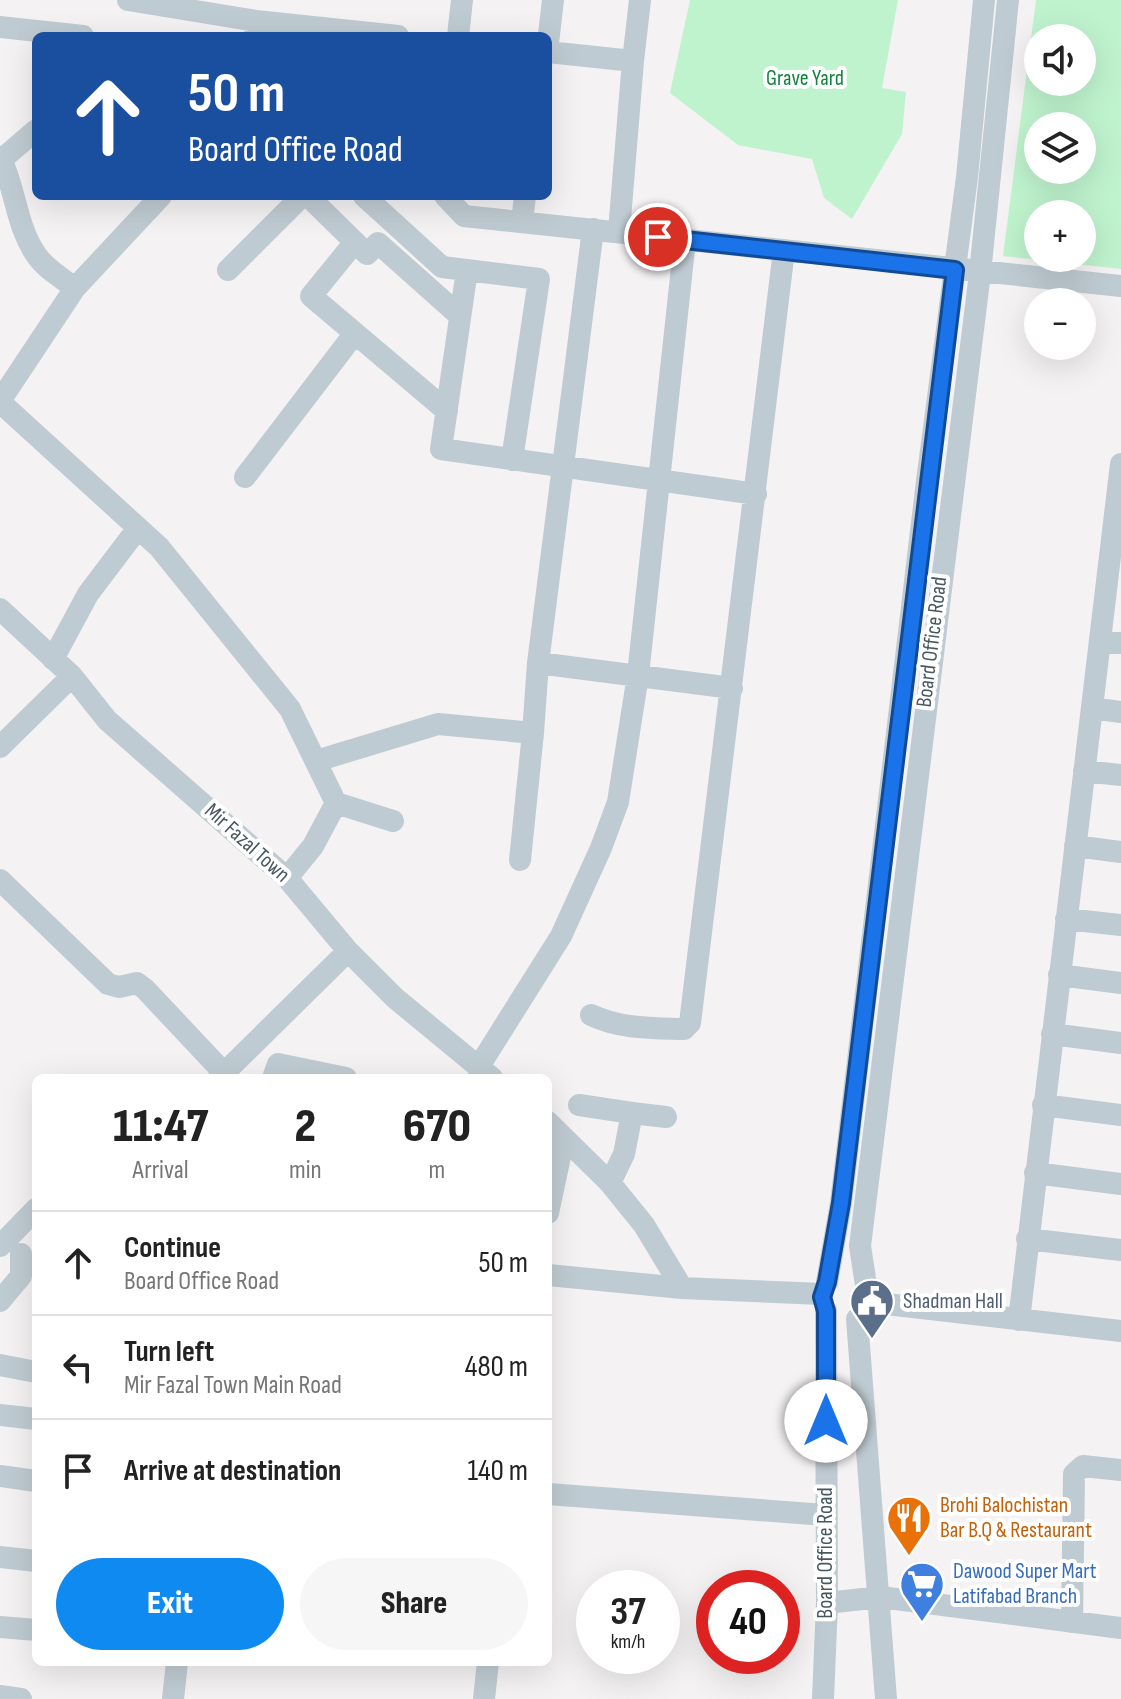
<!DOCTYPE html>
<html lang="en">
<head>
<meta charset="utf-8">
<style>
  :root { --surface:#fff; --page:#f6f6f6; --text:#222; --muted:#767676; --line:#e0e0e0; --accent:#0f8af1 }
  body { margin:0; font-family:"Sofia Sans Condensed",sans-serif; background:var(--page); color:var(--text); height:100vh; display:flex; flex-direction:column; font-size:30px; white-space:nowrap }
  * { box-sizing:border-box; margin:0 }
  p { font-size:26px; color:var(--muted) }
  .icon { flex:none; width:44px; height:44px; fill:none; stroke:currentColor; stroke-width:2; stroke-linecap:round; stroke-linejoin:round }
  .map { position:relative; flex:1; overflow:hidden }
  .side { position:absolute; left:32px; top:1074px; width:520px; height:592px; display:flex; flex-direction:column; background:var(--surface); border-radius:12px; box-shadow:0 8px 32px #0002 }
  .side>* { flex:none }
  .guide { position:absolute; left:32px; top:32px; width:520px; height:168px; border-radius:12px; box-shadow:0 8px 32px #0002; background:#1a4fa0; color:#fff; overflow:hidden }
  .buttons { position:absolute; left:1024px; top:24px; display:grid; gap:16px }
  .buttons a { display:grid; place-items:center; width:72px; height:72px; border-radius:50%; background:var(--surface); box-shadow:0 8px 32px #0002; font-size:40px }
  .speed { position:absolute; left:576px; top:1570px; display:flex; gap:16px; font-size:40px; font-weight:700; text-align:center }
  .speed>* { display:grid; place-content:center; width:104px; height:104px; border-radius:50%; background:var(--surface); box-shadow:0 8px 32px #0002; line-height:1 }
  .speed small { font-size:20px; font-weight:400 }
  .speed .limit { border:12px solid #d22; background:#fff; color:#111 }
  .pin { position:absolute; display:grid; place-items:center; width:68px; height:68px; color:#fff; margin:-34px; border:4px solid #fff; border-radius:50%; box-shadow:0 2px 8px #0007 }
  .me { position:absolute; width:88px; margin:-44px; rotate:0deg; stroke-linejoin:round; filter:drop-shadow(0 0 6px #0008) }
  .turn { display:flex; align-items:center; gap:28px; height:168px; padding:0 24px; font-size:36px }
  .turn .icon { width:104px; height:104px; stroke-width:2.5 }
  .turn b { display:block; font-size:56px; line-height:68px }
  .eta { display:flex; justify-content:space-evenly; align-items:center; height:136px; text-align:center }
  .eta b { font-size:48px; font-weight:800; line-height:56px }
  .cta { display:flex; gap:16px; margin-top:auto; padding:16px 24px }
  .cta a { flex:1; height:92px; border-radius:48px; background:var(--accent); color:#fff; font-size:32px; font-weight:800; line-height:92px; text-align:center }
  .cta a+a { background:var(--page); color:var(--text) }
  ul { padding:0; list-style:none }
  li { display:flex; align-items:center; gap:24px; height:104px; padding:0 24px; border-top:2px solid var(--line) }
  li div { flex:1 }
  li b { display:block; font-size:30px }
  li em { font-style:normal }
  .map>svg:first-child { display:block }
</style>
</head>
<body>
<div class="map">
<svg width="1121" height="1699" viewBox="0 0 1121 1699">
  <rect width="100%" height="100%" fill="#f4f2f2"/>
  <path fill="#bff3ce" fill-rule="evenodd" d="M690 0H898L882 88 906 92 902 134 852 219 824 198 812 159 738 145 670 93Z
    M1036 0H1121V269L1003 256ZM1038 38H1082V82H1038ZM1038 126H1082V170H1038ZM1038 214H1082V258H1038Z"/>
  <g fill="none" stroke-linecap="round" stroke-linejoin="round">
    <path stroke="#bfcbd2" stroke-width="22" d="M128 0 256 21 265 30
      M0 27 83 36
      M255 36 256 21 398 36
      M458 36 462 0
      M548 43 553 0
      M548 52 633 61 640 0
      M0 157C16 189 16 227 37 256 46 269 63 279 75 288
      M0 161 36 130
      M308 196 367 254 378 243 460 316
      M364 196 442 267 539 279 512 460
      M445 196 464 216 1121 286
      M522 222 525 196
      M619 231 633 61
      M355 242 311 296 447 411
      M228 270 302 196
      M467 270 441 449 756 494
      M0 401 75 288 161 196
      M0 402 159 547 290 709 336 803 313 846 287 878
      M245 477 355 333
      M0 609 72 676 107 720 287 878 348 951 395 998 492 1078
      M1100 641 1121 643
      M53 659 88 594 138 528
      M538 663 593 229
      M1092 708 1121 712
      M0 747 72 676
      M316 761 438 724 533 733 538 663 732 688
      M1084 771 1121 775
      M336 803 393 821
      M1075 846 1121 852
      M520 860 533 733
      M0 880 108 984 119 987 137 983 145 989 224 1073
      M1066 919 1121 925
      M1059 975 1121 983
      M591 1015C621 1029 651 1028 684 1029L690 1023 784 250
      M1052 1034 1121 1043
      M478 1068 561 936 601 848 618 802 638 675 685 240
      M219 1078 348 951
      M273 1078 278 1064 346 1078
      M579 1105 632 1113 624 1154 610 1183
      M1043 1105 1121 1115
      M632 1113 666 1117
      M548 1122 610 1183 644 1225 682 1288
      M1035 1173 1121 1184
      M548 1213 564 1138
      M1027 1239 1121 1250
      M0 1246 36 1209
      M548 1275 682 1288 822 1294
      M827 1282 841 1203 927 481 967 177 984 0
      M866 1285 860 1246 980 273 1008 0
      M0 1301 21 1276V1254
      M869 1302 1121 1331
      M857 1319 886 1699
      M1019 1320 1121 464
      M0 1365 36 1372
      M0 1415 36 1419
      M0 1476 36 1481
      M548 1494 825 1515
      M0 1557 36 1561
      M827 1603 880 1597 1121 1628
      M1072 1622 1074 1474 1083 1466 1121 1470
      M0 1627 36 1630
      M0 1696 21 1699
      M173 1699 177 1662
      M484 1699 488 1662
      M823 1699 827 1603 826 1311"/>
  </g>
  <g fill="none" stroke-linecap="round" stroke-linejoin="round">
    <g stroke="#114b97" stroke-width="20">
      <path id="route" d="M658 237 955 270 841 1203 827 1282 822 1297 826 1311V1421"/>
    </g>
    <use href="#route" stroke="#1a73e8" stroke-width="14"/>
  </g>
  <defs>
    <g id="civic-pin" transform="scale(2.3)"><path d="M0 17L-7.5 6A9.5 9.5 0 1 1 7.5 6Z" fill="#5c6f8a" stroke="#fff"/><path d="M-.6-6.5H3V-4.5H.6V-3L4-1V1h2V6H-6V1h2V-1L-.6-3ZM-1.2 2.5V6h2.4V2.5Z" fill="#fff"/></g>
    <g id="restaurant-pin" transform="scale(2.3)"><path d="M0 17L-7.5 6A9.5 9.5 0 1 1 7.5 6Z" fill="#e8710a" stroke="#fff"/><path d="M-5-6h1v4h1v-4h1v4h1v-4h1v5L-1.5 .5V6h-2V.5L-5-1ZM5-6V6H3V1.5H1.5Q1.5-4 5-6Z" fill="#fff"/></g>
    <g id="supermarket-pin" transform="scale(2.3)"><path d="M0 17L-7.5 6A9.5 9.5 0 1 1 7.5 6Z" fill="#3f7fe0" stroke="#fff"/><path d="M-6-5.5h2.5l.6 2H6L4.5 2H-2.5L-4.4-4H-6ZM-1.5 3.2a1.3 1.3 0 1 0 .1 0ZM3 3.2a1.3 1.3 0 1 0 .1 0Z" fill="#fff"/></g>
  </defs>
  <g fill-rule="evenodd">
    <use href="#civic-pin" x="872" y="1301"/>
    <use href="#restaurant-pin" x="909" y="1518"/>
    <use href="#supermarket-pin" x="922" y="1584"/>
  </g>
  <g text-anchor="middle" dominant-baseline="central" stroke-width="8" stroke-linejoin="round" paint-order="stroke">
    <g font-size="22" fill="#12833f" stroke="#fff">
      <text x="805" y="78">Grave Yard</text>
    </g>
    <g font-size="22" fill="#485861" stroke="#fff">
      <text transform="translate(932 642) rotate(-83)">Board Office Road</text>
      <text transform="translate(247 843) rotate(42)">Mir Fazal Town</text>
      <text transform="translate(825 1553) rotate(-90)">Board Office Road</text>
    </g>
    <g font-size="22" fill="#4e5e75" stroke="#fff" text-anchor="start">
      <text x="903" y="1301">Shadman Hall</text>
    </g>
    <g font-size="22" fill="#c56008" stroke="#fff" text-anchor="start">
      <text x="940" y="1505">Brohi Balochistan<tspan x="940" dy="25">Bar B.Q &amp; Restaurant</tspan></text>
    </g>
    <g font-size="22" fill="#366cbe" stroke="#fff" text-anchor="start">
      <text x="953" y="1571">Dawood Super Mart<tspan x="953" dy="25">Latifabad Branch</tspan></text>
    </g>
  </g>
</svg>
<div class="buttons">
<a><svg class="icon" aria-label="sound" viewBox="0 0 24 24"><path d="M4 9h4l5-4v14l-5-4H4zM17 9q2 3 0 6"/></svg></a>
<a><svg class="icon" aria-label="layers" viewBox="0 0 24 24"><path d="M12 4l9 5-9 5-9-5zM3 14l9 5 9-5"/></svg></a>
<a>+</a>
<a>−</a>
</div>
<div class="speed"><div>37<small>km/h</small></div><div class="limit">40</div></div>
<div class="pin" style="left:658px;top:237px;background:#d93025"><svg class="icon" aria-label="arrive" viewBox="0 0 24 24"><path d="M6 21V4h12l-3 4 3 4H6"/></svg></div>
<svg class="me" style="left:826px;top:1421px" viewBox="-20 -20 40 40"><circle r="19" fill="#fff"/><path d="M0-13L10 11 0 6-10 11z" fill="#1a73e8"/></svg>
<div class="guide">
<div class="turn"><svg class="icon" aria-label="ahead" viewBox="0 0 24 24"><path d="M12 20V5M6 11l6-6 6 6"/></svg><div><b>50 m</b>Board Office Road</div></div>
</div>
<section class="side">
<div class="eta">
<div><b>11:47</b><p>Arrival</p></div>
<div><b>2</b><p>min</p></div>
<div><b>670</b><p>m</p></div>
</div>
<ul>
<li><svg class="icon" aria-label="ahead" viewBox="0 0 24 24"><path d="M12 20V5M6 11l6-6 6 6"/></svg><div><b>Continue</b><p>Board Office Road</p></div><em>50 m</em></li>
<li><svg class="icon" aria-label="left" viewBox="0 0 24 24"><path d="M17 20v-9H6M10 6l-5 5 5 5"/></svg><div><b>Turn left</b><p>Mir Fazal Town Main Road</p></div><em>480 m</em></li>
<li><svg class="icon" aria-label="arrive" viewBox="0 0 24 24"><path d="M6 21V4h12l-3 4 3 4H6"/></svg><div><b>Arrive at destination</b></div><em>140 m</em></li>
</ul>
<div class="cta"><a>Exit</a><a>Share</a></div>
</section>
</div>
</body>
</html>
